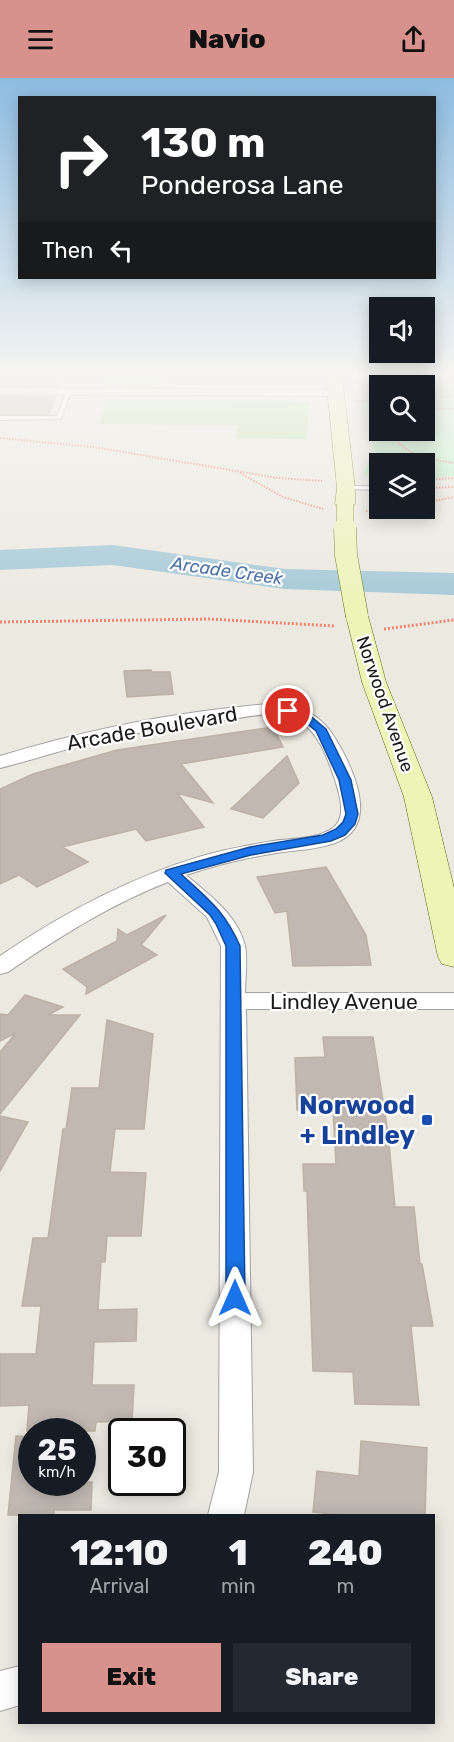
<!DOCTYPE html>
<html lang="en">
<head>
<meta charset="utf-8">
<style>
  :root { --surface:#171b24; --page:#242831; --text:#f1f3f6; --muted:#9ea1a6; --accent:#d8928e }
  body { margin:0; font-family:Rubik,sans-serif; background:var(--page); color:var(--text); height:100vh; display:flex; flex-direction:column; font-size:22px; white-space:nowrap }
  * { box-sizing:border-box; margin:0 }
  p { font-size:20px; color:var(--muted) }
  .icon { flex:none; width:33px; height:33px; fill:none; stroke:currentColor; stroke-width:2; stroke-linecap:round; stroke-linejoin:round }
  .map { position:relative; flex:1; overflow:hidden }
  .panel { position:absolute; left:18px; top:1436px; width:417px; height:210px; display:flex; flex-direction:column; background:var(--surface); border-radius:0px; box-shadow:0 3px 15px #0003 }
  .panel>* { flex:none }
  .banner { position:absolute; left:18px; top:18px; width:418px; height:183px; border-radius:0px; box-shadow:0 3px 15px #0003; background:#202124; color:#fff; overflow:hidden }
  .controls { position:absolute; left:369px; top:219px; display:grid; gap:12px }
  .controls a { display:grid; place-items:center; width:66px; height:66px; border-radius:0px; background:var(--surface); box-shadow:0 3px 15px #0003; font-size:30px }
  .speed { position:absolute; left:18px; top:1340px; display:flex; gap:12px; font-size:30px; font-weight:700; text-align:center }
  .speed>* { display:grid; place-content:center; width:78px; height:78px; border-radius:50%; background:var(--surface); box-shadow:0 3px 15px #0003; line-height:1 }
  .speed small { font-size:15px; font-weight:400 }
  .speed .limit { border:3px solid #111; border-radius:9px; background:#fff; color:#111 }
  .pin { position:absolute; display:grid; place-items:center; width:51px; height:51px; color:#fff; margin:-26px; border:3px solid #fff; border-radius:50%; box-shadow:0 2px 6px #0007 }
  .me { position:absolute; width:66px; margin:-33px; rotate:0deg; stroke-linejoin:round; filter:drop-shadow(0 0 4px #0008) }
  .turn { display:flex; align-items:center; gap:21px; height:126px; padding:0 24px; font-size:27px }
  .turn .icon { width:78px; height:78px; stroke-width:2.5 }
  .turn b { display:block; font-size:42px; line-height:51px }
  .then { display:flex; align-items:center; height:57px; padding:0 24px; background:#0003; gap:12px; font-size:22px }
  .eta { display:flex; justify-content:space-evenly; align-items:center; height:102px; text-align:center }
  .eta b { font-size:36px; font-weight:800; line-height:42px }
  .button { display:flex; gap:12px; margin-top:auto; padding:12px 24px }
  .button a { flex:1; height:69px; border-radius:0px; background:var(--accent); color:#111; font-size:24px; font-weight:800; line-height:69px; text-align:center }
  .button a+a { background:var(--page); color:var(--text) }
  header { display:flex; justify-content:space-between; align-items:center; height:78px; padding:0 24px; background:var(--accent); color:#111; font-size:27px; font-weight:800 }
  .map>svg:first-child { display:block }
</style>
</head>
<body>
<header><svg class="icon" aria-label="menu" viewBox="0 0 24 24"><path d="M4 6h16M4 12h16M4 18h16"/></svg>Navio<svg class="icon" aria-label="share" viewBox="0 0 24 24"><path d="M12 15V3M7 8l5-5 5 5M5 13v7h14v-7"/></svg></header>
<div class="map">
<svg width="454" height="1664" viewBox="0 0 454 1664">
  <rect width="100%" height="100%" fill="#ece9e1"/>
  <path fill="#c2e4aa" d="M102 298H166L164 310 105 309 100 307Z
    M425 309H454V321H425Z
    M105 321 291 323 310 325 306 361 237 360 238 347 100 346Z"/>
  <path fill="#c0f5c8" d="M362 322H379L380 352H424L425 322H454V398L425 400 424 386H380L379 403 370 401 364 396C375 366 378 355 361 326Z"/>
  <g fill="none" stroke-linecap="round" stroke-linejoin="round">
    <path fill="#a4c8d7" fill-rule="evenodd" d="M113 467 285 491 454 495V517L285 511 113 487 0 492V472Z"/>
  </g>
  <path fill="#c0b8b1" stroke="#bdb1a5" stroke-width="1.5" d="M0 299H63L59 308H0Z
    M0 318 55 319 49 336H0Z
    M151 592V594H170L173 616 127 619 124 593Z
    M273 649 283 669 181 686 213 725 177 715 204 749 146 763 136 751 62 769 88 784 37 809 19 797 0 806V711L33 696 117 672Z
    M287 678 299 705 263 740 231 731Z
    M326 789 366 857 371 887 293 888 287 833 275 835 257 799Z
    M166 837 141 867 157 877 86 916 87 909 63 891 117 863 118 851 127 857Z
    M25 917 63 929 48 937H80L0 1036V974L16 955 0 963V936L8 937Z
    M107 942 153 956 144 1051H115L110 1094 146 1095 141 1158H107L105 1184H101L98 1232 137 1231 136 1263 94 1264 92 1307H134L132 1343 96 1344 95 1353H27L29 1327 0 1328V1276H36L41 1228H22L33 1160H48L63 1051H66L72 1010H99Z
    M323 959H373L388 1055 395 1129H414L420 1186H422L433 1248H411L419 1327 355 1326 353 1294 313 1293 307 1113H304L303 1086H336L333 1033 297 1032 295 980 325 979Z
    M0 1038 28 1044 0 1093Z
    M16 1358 32 1359V1404H92L91 1432H54V1437H8Z
    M361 1363 427 1370 425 1437H340L313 1434 317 1393 359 1398Z"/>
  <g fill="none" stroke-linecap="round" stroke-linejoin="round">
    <g stroke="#a2a2a2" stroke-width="2">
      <path id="lane" d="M66 313 71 314 61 341 0 342V338H57Z
        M346 408H380V412L344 411 343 410Z"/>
    </g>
    <g stroke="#a2a2a2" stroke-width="2">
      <path id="street" d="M0 310 338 312 344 315 338 318 0 316Z
        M277 626C313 630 327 643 343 674 358 703 376 750 335 765 316 772 295 772 276 775 245 780 216 787 186 797 209 817 238 837 245 868 248 883 245 900 245 915H454V931H246L253 1394 244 1437H208L219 1394 221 868 207 839 168 804C111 826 59 859 8 894L0 896V878C63 835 129 800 202 778 225 771 249 767 273 763 293 760 317 762 334 749 347 738 339 715 335 702 328 681 318 652 297 642 276 631 248 639 226 642 179 647 133 655 87 666 58 673 29 683 0 690V678C70 657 140 641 212 632 234 630 255 626 277 626Z
        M20 1588V1627L0 1633V1593Z"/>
    </g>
    <g stroke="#58690c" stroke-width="1">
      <path id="secondary" d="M326 298H342L355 410V426L352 430H338L335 426 337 410Z
        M357 531 365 533 368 538 386 604 432 719 454 810V889L442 886 438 879 404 719 362 604 346 538 349 533Z"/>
    </g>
    <path stroke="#ef866f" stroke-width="2" stroke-dasharray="1.5 1.5" stroke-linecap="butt" d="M358 323 380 324
      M424 330 454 331
      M391 352C402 378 429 381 454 385
      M0 360 94 369 278 400 322 403
      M240 395 283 419 323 431
      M424 402 454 400
      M424 410 454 409
      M424 425 454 419
      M366 433 398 430"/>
    <path stroke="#ef866f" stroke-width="3" stroke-dasharray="2 2" stroke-linecap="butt" d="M0 544 209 541 335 548
      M384 551 454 542"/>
    <use href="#lane" fill="#fff" fill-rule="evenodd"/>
    <use href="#street" fill="#fff" fill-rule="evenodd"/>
    <use href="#secondary" fill="#ecf4b7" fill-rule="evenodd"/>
    <g stroke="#58690c" stroke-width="18" stroke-linecap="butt">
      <path id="secondary-bridge-far1" d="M345 426V451"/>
    </g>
    <g stroke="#58690c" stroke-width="23" stroke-linecap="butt">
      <path id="secondary-bridge" d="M345 450 346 477 357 538"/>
    </g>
    <use href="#secondary-bridge-far1" stroke="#ecf4b7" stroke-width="17"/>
    <use href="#secondary-bridge" stroke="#ecf4b7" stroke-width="22"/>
  </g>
  <linearGradient id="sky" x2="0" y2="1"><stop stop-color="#8dbce1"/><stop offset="0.56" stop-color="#f6f5f2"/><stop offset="1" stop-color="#f6f5f2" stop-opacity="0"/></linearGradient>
  <rect width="454" height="531" fill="url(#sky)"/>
  <path fill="#1a73e8" stroke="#114b97" stroke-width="1.5" d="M288 630 308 636 326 651 351 702 358 736 355 746 345 757 331 763 251 777 181 796C209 822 224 832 240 868L245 1220 242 1226 235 1228 229 1226 226 1220V868L216 846 210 837 165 795 166 792 250 769 323 757 336 751 343 744 346 736 339 702 316 653 300 640 284 636V631Z"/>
  <rect fill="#1a4fb4" stroke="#fff" stroke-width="2" x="421" y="1036" width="12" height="12" rx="3"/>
  <g text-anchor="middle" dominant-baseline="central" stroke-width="4.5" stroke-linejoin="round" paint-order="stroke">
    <g font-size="18" font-style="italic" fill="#4f73a3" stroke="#fff">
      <text transform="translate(227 493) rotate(8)">Arcade Creek</text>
    </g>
    <g font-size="18" fill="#1b1b1b" stroke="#fff">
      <text transform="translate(385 626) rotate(71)">Norwood Avenue</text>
    </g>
    <g font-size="21" fill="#1b1b1b" stroke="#fff">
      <text transform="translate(152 650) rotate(-10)">Arcade Boulevard</text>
      <text x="344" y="923">Lindley Avenue</text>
    </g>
    <g font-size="26" font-weight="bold" fill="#164399" stroke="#fff" text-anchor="end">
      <text x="415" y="1027">Norwood<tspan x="415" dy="30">+ Lindley</tspan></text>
    </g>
  </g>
</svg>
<div class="controls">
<a><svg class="icon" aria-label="sound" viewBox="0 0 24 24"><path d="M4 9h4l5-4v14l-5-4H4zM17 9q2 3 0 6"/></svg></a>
<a><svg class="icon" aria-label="search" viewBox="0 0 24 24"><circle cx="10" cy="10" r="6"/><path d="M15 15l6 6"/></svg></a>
<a><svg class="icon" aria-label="layers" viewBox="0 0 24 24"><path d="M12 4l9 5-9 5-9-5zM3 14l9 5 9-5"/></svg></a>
</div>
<div class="speed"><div>25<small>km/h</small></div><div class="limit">30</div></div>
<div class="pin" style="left:288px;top:633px;background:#d93025"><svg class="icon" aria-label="arrive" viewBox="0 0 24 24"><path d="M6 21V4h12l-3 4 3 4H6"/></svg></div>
<svg class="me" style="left:235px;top:1220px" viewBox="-20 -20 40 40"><path d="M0-17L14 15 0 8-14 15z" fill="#1a73e8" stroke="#fff" stroke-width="4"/></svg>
<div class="banner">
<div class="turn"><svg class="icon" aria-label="right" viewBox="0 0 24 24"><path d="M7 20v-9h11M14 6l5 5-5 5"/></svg><div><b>130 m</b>Ponderosa Lane</div></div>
<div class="then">Then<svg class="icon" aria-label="left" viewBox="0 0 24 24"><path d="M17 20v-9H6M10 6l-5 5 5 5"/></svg></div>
</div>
<section class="panel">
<div class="eta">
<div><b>12:10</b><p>Arrival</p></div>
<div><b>1</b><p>min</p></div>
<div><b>240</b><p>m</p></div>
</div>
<div class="button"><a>Exit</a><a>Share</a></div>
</section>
</div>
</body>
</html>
